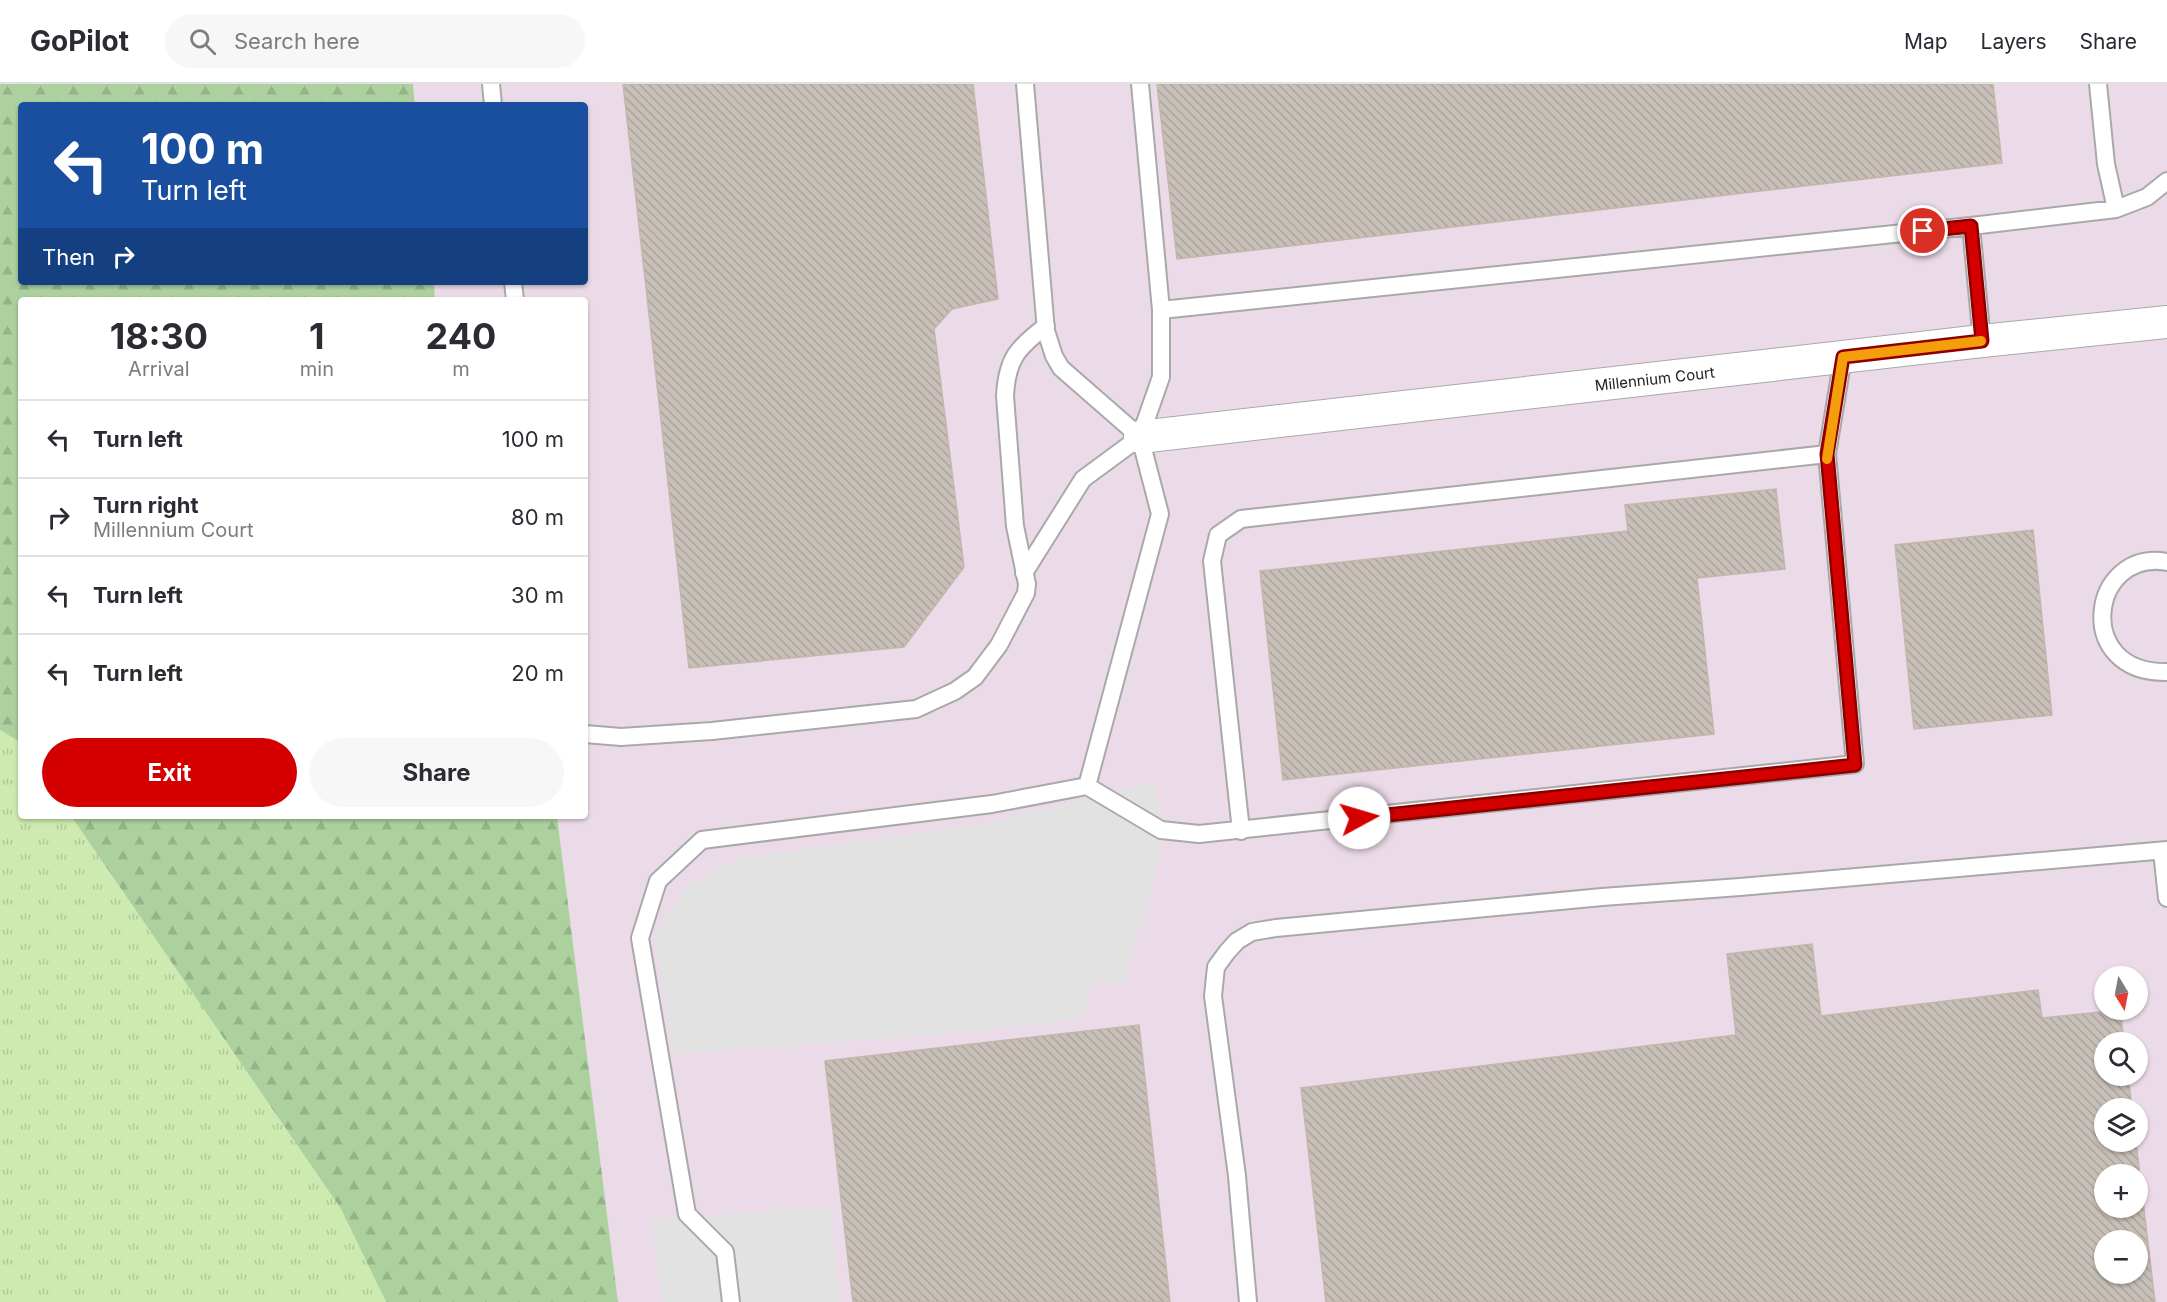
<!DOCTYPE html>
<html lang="en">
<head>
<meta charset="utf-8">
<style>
  :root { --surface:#fff; --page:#f7f7f7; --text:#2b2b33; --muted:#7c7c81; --line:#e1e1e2; --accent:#d40000 }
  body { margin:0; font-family:Inter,sans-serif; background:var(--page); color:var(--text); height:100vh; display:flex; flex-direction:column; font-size:22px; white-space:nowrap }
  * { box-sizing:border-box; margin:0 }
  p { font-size:20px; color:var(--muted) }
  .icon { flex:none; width:33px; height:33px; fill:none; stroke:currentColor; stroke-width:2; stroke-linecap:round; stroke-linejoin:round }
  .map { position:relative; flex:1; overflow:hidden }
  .drawer { position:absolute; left:18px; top:213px; width:570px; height:522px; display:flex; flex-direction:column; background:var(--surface); border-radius:6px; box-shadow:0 2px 4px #0004 }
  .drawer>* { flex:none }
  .banner { position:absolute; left:18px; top:18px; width:570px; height:183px; border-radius:6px; box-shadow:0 2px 4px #0004; background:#1a4fa0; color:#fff; overflow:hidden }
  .needle { width:39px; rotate:170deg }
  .controls { position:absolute; left:2094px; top:882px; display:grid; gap:12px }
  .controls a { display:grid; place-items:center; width:54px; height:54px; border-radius:50%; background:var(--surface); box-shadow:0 2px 4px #0004; font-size:30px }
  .pin { position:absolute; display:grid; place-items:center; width:51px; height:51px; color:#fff; margin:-26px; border:3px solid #fff; border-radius:50%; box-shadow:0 2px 6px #0007 }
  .me { position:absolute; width:66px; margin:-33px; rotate:84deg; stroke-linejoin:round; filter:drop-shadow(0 0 4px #0008) }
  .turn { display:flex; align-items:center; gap:21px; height:126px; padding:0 24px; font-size:27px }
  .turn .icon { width:78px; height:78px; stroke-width:2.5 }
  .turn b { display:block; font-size:42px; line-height:51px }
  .then { display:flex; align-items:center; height:57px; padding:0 24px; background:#0003; gap:12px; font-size:22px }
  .eta { display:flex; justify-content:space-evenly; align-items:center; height:102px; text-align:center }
  .eta b { font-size:36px; font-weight:700; line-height:42px }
  .primary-button { display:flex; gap:12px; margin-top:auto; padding:12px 24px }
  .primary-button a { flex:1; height:69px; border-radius:36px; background:var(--accent); color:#fff; font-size:24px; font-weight:700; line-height:69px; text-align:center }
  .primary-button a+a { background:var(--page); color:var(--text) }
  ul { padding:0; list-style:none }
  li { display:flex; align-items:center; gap:18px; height:78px; padding:0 24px; border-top:2px solid var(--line) }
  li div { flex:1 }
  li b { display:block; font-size:22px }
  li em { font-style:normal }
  header { display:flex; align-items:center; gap:36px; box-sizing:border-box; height:84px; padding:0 30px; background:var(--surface); border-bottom:2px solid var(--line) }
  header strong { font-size:28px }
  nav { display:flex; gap:33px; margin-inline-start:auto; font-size:21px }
  .search { width:420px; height:54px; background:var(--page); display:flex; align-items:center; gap:15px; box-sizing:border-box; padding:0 21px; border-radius:33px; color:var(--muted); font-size:22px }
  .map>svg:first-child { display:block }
</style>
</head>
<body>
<header>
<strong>GoPilot</strong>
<div class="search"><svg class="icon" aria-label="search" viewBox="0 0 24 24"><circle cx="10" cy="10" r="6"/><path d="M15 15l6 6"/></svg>Search here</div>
<nav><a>Map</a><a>Layers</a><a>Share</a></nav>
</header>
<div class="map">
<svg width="2167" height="1218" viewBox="0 0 2167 1218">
  <defs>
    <pattern id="grass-tufts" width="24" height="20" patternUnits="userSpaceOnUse" patternTransform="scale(1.5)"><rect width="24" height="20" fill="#cdebb0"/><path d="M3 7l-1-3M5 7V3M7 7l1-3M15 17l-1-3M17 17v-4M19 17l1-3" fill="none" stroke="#b0c997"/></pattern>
    <pattern id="forest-firs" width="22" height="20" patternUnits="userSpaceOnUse" patternTransform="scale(1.5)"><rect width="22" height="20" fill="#add19e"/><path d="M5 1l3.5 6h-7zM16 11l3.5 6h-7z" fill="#95b388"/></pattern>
    <pattern id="building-back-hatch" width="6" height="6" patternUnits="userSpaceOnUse" patternTransform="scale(1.5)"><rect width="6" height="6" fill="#c7bfb8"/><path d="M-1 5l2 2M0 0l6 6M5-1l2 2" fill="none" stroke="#aba49e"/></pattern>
  </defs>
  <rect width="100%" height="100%" fill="#f2efe9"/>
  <path fill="#ebdbe8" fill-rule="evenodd" d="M413 0H2167V1218H618L557 732H585V216H435L434 198H585V21H415ZM2104 892H2138V926H2104ZM2104 958H2138V992H2104ZM2104 1024H2138V1058H2104ZM2104 1090H2138V1124H2104ZM2104 1156H2138V1190H2104Z"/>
  <path fill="url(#grass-tufts)" d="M0 646 21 659V732H71L341 1125 386 1218H0Z"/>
  <path fill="url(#forest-firs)" d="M0 0H413L415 21H21V198H434L435 216H21V659L0 646Z
    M71 732H557L618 1218H386L341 1125Z"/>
  <path fill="#e2e2e2" d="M1156 698 1163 764 1123 901 1093 894 1083 935 936 951 673 970 655 853 687 802 741 774 978 741Z
    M830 1123 840 1218H662L651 1135Z"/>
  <path fill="url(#building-back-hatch)" stroke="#c4b6ab" stroke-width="1.5" fill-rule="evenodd" d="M623 0H973L998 215 952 225 934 245 964 483 904 563 689 584Z
    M1157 0H1993L2002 79 1177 175Z
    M1776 405 1785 485 1697 494 1714 650 1283 696 1260 487 1628 447 1625 421Z
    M2033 446 2052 631 1914 645 1895 461Z
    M1812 860 1821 932 2038 906 2042 934 2120 926 2124 958H2104V992H2128L2132 1024H2104V1058H2136L2155 1218H1326L1301 1004 1736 951 1727 870ZM2104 1090H2138V1124H2104ZM2104 1156H2138V1190H2104Z
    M1139 941 1170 1218H853L825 977Z"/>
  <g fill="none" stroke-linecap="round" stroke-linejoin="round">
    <g stroke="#a9a9a9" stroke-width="20">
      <path id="lane" d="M491 0 493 21
        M1025 0 1046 247 1054 272 1061 284 1140 353
        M2098 0 2106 80 2116 125
        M513 198 515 216
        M1161 226 1971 142
        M1982 257 1971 142 2116 125 2147 113 2167 97
        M2167 478C2090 464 2072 590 2167 588
        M1024 489 1083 395 1140 353
        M585 650 621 653 712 647 916 625 955 607 975 593 999 561 1026 509 1027 500 1015 442 1005 312C1007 275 1017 264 1046 242
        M1087 702 1161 746 1199 750 1855 680 1827 370 1843 273
        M1241 747 1212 477 1218 451 1241 435 1827 370
        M2162 767 2167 814
        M731 1218 725 1168 687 1130 640 854 658 797 702 756 992 720 1087 702 1160 430 1140 353 1161 293V226L1140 0
        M1248 1218 1237 1092 1213 912 1216 883 1227 868 1237 857 1252 848 1276 844 1602 813 1740 803 2167 766"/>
    </g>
    <g stroke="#a9a9a9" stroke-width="34">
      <g id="street">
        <path id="s1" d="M1140 353 1982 257 2167 238"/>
      </g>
    </g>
    <use href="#lane" stroke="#fff" stroke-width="16"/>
    <use href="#street" stroke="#fff" stroke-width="32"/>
  </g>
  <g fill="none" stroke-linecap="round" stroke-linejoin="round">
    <g stroke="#8a0000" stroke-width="15">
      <path id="route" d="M1359 734 1855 681 1827 370 1843 273 1982 257 1971 142 1923 147"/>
    </g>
    <use href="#route" stroke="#d40000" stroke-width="10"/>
    <path stroke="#f59e0b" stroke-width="10" d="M1827 375 1843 273 1981 257"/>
  </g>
  <g text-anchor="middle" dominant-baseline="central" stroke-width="4.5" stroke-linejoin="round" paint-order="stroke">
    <g font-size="15" fill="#222" stroke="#fff">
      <text stroke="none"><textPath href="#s1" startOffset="518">Millennium Court</textPath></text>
    </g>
  </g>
</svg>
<div class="controls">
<a><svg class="needle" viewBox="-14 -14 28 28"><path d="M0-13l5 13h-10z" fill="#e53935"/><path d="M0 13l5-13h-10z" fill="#7c7c81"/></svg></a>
<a><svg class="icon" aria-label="search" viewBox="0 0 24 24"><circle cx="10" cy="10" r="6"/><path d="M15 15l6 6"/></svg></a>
<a><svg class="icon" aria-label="layers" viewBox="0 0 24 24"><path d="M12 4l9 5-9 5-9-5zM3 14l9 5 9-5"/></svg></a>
<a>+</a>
<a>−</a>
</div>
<div class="pin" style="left:1923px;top:147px;background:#d93025"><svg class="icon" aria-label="arrive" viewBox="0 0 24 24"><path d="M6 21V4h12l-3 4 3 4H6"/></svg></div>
<svg class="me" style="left:1359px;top:734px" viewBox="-20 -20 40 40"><circle r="19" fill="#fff"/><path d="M0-13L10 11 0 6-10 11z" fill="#d40000"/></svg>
<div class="banner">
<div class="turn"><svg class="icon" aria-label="left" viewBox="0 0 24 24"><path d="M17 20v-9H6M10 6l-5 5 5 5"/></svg><div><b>100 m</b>Turn left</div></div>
<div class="then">Then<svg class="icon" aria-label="right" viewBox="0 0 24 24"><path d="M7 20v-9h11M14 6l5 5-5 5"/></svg></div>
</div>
<section class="drawer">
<div class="eta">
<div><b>18:30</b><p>Arrival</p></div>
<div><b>1</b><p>min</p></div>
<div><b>240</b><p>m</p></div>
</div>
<ul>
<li><svg class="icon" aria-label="left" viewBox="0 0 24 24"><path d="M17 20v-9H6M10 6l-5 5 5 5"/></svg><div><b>Turn left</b></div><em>100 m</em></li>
<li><svg class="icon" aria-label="right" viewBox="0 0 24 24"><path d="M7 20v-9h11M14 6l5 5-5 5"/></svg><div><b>Turn right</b><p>Millennium Court</p></div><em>80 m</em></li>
<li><svg class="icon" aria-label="left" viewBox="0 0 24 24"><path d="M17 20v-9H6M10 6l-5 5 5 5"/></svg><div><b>Turn left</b></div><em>30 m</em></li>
<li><svg class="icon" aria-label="left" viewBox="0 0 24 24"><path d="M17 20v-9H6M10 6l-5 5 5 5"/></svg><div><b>Turn left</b></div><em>20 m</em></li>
</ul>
<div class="primary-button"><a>Exit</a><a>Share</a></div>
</section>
</div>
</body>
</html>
